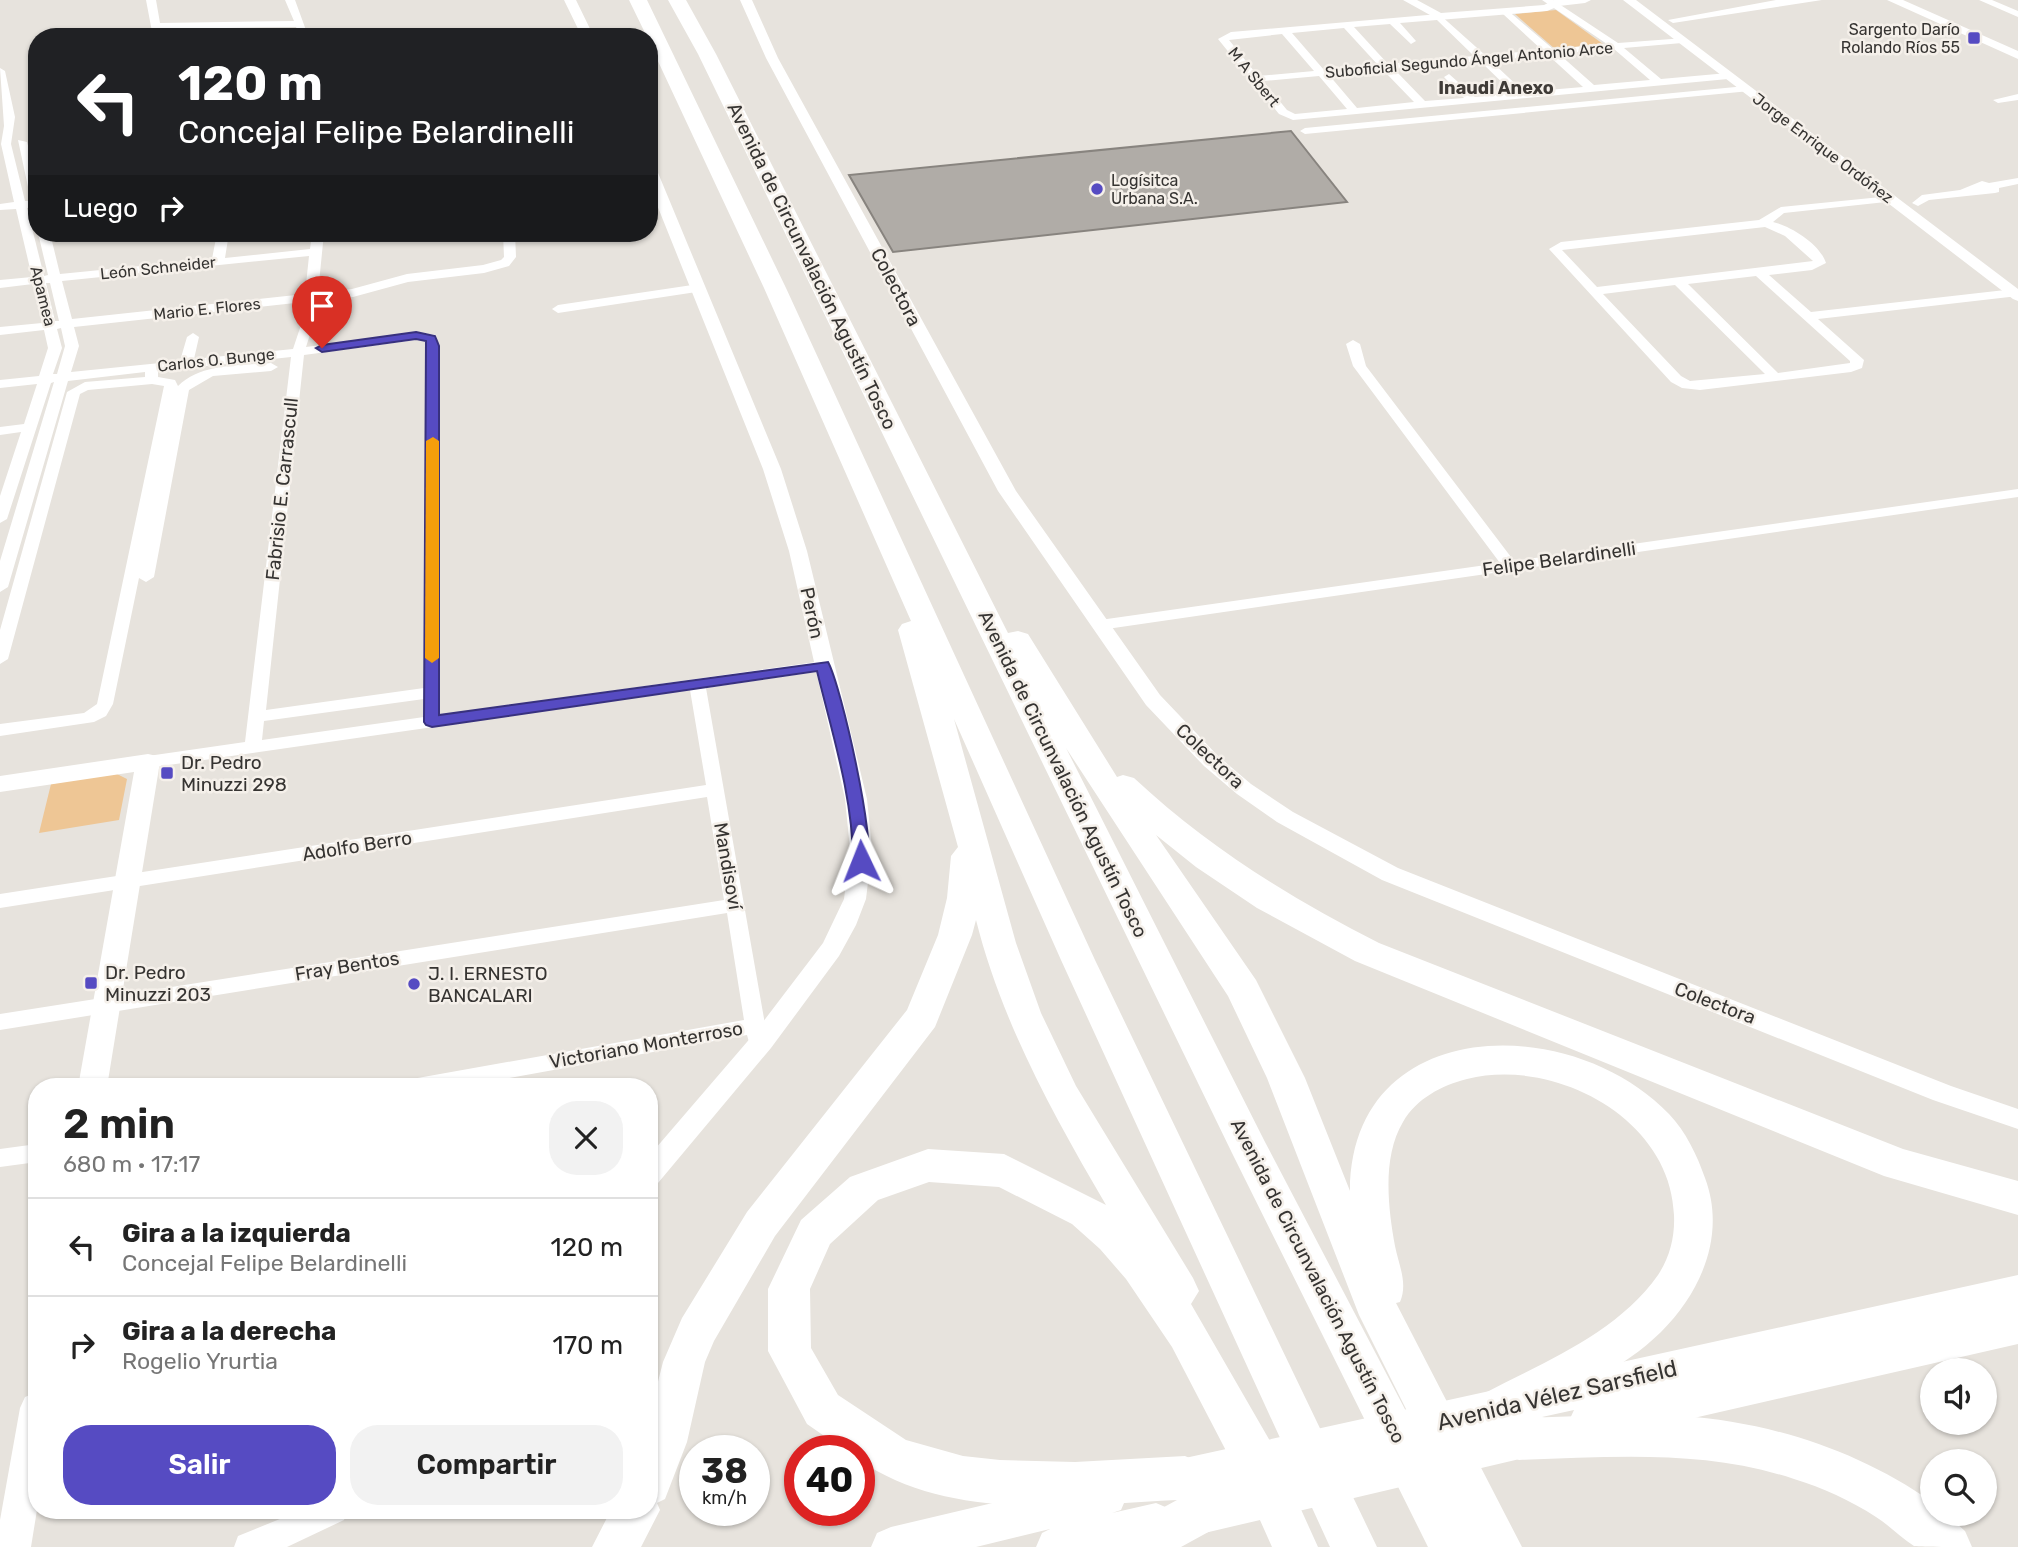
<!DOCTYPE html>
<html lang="es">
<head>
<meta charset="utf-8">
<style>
  :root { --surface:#fff; --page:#f2f2f2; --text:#222; --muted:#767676; --line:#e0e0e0; --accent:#564bc2 }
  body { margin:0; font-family:Rubik,sans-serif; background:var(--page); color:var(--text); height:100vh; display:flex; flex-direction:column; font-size:26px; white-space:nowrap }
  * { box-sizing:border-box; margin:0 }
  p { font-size:23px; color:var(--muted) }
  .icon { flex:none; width:38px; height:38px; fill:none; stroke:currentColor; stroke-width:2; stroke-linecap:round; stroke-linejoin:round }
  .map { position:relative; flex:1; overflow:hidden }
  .side { position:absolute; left:28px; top:1078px; width:630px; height:441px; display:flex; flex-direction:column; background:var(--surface); border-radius:28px; box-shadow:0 2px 5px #0004 }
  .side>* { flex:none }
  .hud { position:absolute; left:28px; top:28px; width:630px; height:214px; border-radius:28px; box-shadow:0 2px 5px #0004; background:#202124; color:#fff; overflow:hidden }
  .tools { position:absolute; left:1920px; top:1358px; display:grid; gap:14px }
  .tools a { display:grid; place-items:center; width:77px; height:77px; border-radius:50%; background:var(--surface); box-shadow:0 2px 5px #0004; font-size:35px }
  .speed { position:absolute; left:679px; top:1435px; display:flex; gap:14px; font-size:35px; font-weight:700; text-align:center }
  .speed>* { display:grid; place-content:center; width:91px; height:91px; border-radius:50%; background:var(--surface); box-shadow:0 2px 5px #0004; line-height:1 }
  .speed small { font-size:18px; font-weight:400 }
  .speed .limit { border:10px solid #d22; background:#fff; color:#111 }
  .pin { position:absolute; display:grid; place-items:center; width:60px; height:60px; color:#fff; margin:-72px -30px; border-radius:50% 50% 50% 0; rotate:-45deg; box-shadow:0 0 7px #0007 }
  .pin .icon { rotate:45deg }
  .me { position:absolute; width:77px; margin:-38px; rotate:358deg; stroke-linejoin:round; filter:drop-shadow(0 0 5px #0008) }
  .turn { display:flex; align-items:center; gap:24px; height:147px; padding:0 35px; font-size:32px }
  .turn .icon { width:91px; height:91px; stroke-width:2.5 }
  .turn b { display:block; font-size:49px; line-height:60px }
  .then { display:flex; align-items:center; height:66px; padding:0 35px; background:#0003; gap:14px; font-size:26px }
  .round { display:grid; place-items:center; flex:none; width:74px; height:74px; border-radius:28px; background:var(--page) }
  .overview { display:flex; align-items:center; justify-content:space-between; height:119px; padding:0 35px }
  h1 { font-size:42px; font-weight:600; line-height:52px }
  .button { display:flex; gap:14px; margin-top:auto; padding:14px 35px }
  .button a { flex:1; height:80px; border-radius:28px; background:var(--accent); color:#fff; font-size:28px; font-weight:600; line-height:80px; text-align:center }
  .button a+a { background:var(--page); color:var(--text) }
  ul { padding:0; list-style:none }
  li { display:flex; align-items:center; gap:21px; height:98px; padding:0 35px; border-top:2px solid var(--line) }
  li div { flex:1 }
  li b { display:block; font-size:26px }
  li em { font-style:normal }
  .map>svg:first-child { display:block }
</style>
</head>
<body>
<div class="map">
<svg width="2018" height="1547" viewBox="0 0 2018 1547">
  <rect width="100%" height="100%" fill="#e7e3dd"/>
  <path fill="#eec695" d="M1556 10 1603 44 1555 49 1515 14Z
    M115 773 127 779 119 820 39 833 51 784Z"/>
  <path fill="#b0aca7" stroke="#88847f" stroke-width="2" d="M1291 131 1347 202 893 252 849 175Z"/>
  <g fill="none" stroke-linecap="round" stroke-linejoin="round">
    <path fill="#fff" fill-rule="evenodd" d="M146 0H156L160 23 294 21 285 0H295L307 33 487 30 502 37H301L296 27 161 29 163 37H153Z
      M1542 0H1553L1618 43 1685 38V42L1682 43 1624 48 1661 79 1728 73 1733 76 1728 79 1293 120 1279 114 1218 39 1231 32 1439 14 1485 55 1542 50 1503 14 1501 12 1506 9 1553 49 1607 44ZM1437 20 1474 56 1388 64 1354 27 1390 24 1411 44 1416 41 1400 23ZM1344 28 1378 65 1324 70 1292 33ZM1282 34 1314 71 1258 76 1229 40ZM1614 49 1650 80 1594 85 1559 54ZM1548 55 1583 87 1524 92 1491 61ZM1480 61 1513 93 1475 97 1449 74 1444 77 1464 98 1425 101 1394 69ZM1383 70 1414 102 1357 108 1329 75ZM1319 76 1347 109 1295 114 1287 110 1263 81Z
      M1776 0H1822L1673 23 1668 20Z
      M1979 0H1992L2018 11V17Z
      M0 68 5 71 15 117 11 144 25 201H31L18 140 27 142 37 179V206L27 208 44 276 48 275 38 233H50L60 274 212 259 217 233H229L225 258 310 249 312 233H324L318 293 352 289 407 274 483 265 501 260 504 257 503 233H515L516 257 509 266 484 273 408 282 353 297 317 301 314 322 306 347 416 332 436 335 437 338 440 715 823 661 829 662 831 666 823 671 706 688 769 1047 766 1053 759 1055 752 1053 747 1035 460 1087H402L405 1081 412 1079 744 1020 727 913 0 1030V1014L724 900 707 797 0 908V894L706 785 690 690 148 768 142 766 139 762 142 758 148 756 245 742 291 357 158 371V377L175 380 178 386C202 363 239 366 271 363L278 367 271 371 213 376 189 390 154 577 146 582 139 578 113 704 106 716 94 722 0 736V724L84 713 97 704 164 386 152 384 88 390 80 394 8 659 0 664V630L67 392 85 382 145 377V372L68 381 8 587 0 592V561L54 382 51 383 7 519 0 523V496L21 432 0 435V427L24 424 37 384 0 388V380L39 376 48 348 44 330 0 335V327L42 323 33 284 0 288V280L32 277 16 209 0 210V204L14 202 1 144 4 126ZM309 256 305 294 72 319 62 281ZM46 283H50L59 321H55ZM304 302 302 322 293 349 194 359 199 337 193 333 187 337 180 361 71 372 79 346 74 327ZM61 328 65 346 57 374H53L62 348 57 329ZM416 340 425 341 426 346 424 688 266 710 304 355ZM424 699V717L262 740 264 721Z
      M1746 86 1750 87V91L1305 134 1300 131 1305 128Z
      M2018 94V100L1998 103 1993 100Z
      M2018 178V184L1999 188V192L1995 193 1929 200 1918 206 1912 203 1922 195 1960 190 1982 181 1989 183Z
      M1891 196 1895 197V201L1784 213 1773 222C1791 226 1820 244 1826 263L1812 270 1769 275 1811 312 2014 289 2018 290V296L1818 319 1864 360 1862 368 1851 372 1700 390 1682 388 1671 382 1549 249 1561 242 1759 220 1781 207ZM1765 227 1785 236 1813 261 1597 287 1562 250ZM1756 276 1850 361V363L1778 373 1688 284ZM1675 285 1765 374 1690 381 1681 376 1603 294Z
      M699 284 703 285V291L558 313 552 309 558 305Z
      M1353 340 1360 344 1366 366 1514 561 2018 489V497L1100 630 1094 629 1092 625 1094 621 1100 620 1500 563 1353 366 1346 344Z
      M37 1144V1162L0 1167V1149Z"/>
    <path fill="#fff" fill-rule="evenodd" d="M564 0H576L594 37H582Z
      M740 0H752L778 58 1016 491 1160 695 1218 756 1251 784 1293 812 1398 868 1951 1086 2018 1109V1129L1933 1100 1382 880 1277 822 1237 794 1204 766 1146 705 998 491 766 58Z
      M1403 0H1417L1441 13 1544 5 1554 0H1591L1585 3 1559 6 1547 11 1439 20Z
      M1623 0H1636L2018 289V301L2013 299Z
      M1887 0H1903L2018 51V59Z
      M649 164 656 168 781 469 807 551 867 799 872 849 866 899 856 925 839 956 771 1048 658 1183 649 1186V1156L753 1035 823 943 844 899 850 849 845 799 789 551 763 469 649 185Z
      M302 1510H348L344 1520 287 1547H234L238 1536Z"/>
    <path fill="#fff" fill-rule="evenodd" d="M148 754 157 756 160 762 107 1087H78L134 772 0 792V776Z
      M37 1392V1510L31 1547H0V1520L20 1408 25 1397Z"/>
    <path fill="#fff" fill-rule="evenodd" d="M1107 1476 1121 1482 1127 1496 1121 1510 1112 1513 1156 1503 1170 1509 1176 1523 1170 1537 1139 1547H1036L1042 1533 1050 1529 976 1547H871L877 1533 891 1527Z"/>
    <path fill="#fff" fill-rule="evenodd" d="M2018 1275V1344L1589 1442 1574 1437 1568 1423 1574 1410 1542 1417 1552 1421 1558 1435 1552 1449 1537 1455 1196 1535 1181 1529 1175 1514 1184 1498 1170 1492 1164 1478 1170 1464 1185 1458Z"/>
    <path fill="#fff" fill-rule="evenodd" d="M629 0H647L786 288 1095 960 1377 1547H1330L1061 960 954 719 1016 943 1041 1013 1076 1086 1193 1278 1199 1291 1191 1304 1270 1441 1318 1547H1272L1247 1491 1172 1347 1126 1279 1100 1249 1072 1224 999 1187 929 1182 878 1200 830 1244 810 1289 811 1348 838 1395 906 1440 963 1456 1000 1460 1075 1462 1185 1456 1201 1463 1207 1478 1200 1493 1212 1498 1219 1514 1212 1530 1181 1547H1113L1120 1531 1177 1500C1073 1505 950 1522 859 1460V1451H846L807 1424 768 1351V1289L801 1220 850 1177 928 1149 1004 1154 1106 1205C1053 1114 1002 1023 976 920L972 935 935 1027 775 1236 714 1341 705 1362 687 1442 665 1499 657 1503 660 1510 641 1547H592L611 1510H649V1417L663 1362 682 1318 747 1212 907 1010 938 935 947 898 951 856 958 847 898 630 902 624 911 621 764 288 649 42V37H647Z
      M668 0H686L716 54 1008 633 1018 631 1028 634 1117 777 1123 775 1134 778C1208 847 1290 898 1379 943L1903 1149 2018 1181V1215L1884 1176 1355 961 1257 908 1196 867 1156 835 1256 980 1305 1078 1350 1191C1351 1013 1572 1012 1669 1114 1686 1132 1697 1155 1705 1178 1726 1234 1702 1291 1661 1332 1622 1370 1570 1393 1522 1418 1575 1417 1629 1412 1682 1416 1771 1422 1859 1451 1932 1502V1514H1946L1965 1531 1972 1547C1960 1547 1923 1547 1914 1546 1901 1538 1889 1525 1876 1517 1850 1500 1823 1488 1794 1479 1704 1449 1611 1457 1519 1460L1503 1454 1497 1439 1503 1426 1485 1421 1478 1407 1485 1393C1546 1361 1617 1333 1658 1275 1670 1257 1675 1236 1674 1215 1671 1118 1554 1057 1467 1079 1442 1085 1416 1099 1403 1122 1382 1157 1388 1208 1395 1246 1399 1266 1408 1283 1400 1302L1396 1303 1522 1547H1428L1232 1153 698 54ZM1066 748 1228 996 1267 1078 1359 1315 1430 1457 1265 1142Z"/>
  </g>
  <path fill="#564bc2" stroke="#38317e" stroke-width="2" d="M416 332 435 336 439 346V715L828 662C841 685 877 845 867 865L861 867 853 861C853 797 832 733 817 671L432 727 426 725 424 722 426 341 416 339 322 352 316 348 322 345Z"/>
  <path fill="#f59e0b" d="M433 437 439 441V658L432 663 425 658 426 441Z"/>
  <g fill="#564bc2" stroke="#f5f0ea" stroke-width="2.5">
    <rect x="1967" y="31" width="14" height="14" rx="3.5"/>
    <circle cx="1097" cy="189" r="7"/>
    <rect x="160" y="766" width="14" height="14" rx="3.5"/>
    <rect x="84" y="976" width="14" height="14" rx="3.5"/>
    <circle cx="414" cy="984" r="7"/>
  </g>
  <g text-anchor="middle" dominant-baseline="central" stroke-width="5" stroke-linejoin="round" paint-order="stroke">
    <g font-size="16" fill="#363432" stroke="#f5f0ea" text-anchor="end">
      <text x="1960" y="29">Sargento Darío<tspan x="1960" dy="18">Rolando Ríos 55</tspan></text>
      <text x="1111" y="180" text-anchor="start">Logísitca<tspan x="1111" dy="18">Urbana S.A.</tspan></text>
    </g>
    <g font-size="16" fill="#363432" stroke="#f5f0ea">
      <text transform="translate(1469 60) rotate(-5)">Suboficial Segundo Ángel Antonio Arce</text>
      <text transform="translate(1254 77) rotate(51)">M A Sbert</text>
      <text transform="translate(1823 148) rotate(37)">Jorge Enrique Ordóñez</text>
      <text transform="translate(158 268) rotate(-6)">León Schneider</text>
      <text transform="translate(43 296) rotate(76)">Apamea</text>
      <text transform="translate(207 309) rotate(-6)">Mario E. Flores</text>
      <text transform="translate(216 360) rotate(-6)">Carlos O. Bunge</text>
    </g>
    <g font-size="18" font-weight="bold" fill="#3f3b37" stroke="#f5f0ea">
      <text x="1496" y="88">Inaudi Anexo</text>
    </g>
    <g font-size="19" fill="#363432" stroke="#f5f0ea">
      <text transform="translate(812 266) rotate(64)">Avenida de Circunvalación Agustín Tosco</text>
      <text transform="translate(896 287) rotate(62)">Colectora</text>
      <text transform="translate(282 489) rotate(-84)">Fabrisio E. Carrascull</text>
      <text transform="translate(1559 559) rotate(-8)">Felipe Belardinelli</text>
      <text transform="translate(812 613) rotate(78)">Perón</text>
      <text transform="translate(1210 756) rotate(43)">Colectora</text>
      <text transform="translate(1063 774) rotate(64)">Avenida de Circunvalación Agustín Tosco</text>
      <text transform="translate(357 846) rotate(-9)">Adolfo Berro</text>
      <text transform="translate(728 866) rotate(80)">Mandisoví</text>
      <text transform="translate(347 966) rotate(-9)">Fray Bentos</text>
      <text transform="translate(1715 1003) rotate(21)">Colectora</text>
      <text transform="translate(646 1045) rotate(-10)">Victoriano Monterroso</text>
      <text transform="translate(1318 1281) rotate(63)">Avenida de Circunvalación Agustín Tosco</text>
    </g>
    <g font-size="19" fill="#363432" stroke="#f5f0ea" text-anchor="start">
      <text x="181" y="762">Dr. Pedro<tspan x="181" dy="22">Minuzzi 298</tspan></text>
      <text x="105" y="972">Dr. Pedro<tspan x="105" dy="22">Minuzzi 203</tspan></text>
      <text x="428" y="973">J. I. ERNESTO<tspan x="428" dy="22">BANCALARI</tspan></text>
    </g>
    <g font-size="23" fill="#363432" stroke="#f5f0ea">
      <text transform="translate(1557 1395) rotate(-13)">Avenida Vélez Sarsfield</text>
    </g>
  </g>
</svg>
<div class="tools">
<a><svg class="icon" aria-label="sound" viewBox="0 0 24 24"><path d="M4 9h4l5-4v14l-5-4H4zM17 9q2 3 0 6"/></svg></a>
<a><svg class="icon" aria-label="search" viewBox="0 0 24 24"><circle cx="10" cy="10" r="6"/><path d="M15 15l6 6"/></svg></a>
</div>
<div class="speed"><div>38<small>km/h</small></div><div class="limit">40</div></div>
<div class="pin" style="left:322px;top:348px;background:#d93025"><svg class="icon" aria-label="arrive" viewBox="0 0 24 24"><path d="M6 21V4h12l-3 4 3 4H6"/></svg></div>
<svg class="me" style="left:861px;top:861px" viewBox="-20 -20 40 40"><path d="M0-17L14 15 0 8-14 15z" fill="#564bc2" stroke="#fff" stroke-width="4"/></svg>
<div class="hud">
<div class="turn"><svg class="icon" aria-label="left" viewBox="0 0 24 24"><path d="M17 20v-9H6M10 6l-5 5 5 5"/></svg><div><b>120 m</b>Concejal Felipe Belardinelli</div></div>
<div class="then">Luego<svg class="icon" aria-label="right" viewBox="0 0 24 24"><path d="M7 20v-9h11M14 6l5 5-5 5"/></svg></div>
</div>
<section class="side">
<div class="overview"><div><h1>2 min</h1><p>680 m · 17:17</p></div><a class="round"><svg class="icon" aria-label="close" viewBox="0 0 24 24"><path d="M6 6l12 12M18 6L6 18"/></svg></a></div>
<ul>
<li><svg class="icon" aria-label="left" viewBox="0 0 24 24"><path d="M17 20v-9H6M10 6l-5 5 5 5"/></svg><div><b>Gira a la izquierda</b><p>Concejal Felipe Belardinelli</p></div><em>120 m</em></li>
<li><svg class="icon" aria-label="right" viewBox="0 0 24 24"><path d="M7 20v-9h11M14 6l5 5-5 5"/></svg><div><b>Gira a la derecha</b><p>Rogelio Yrurtia</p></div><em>170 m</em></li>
</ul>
<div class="button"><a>Salir</a><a>Compartir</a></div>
</section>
</div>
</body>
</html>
